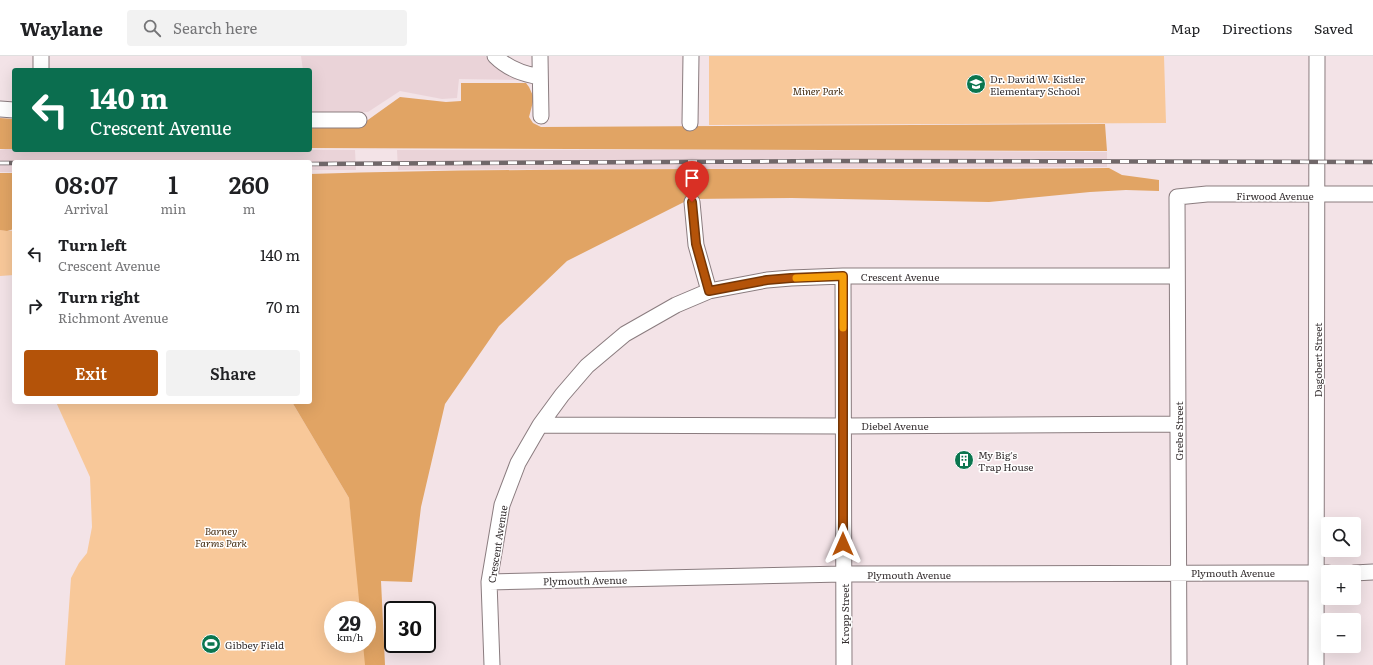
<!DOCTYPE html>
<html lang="en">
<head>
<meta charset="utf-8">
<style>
  :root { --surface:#fff; --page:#f2f2f2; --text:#202124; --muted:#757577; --line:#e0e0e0; --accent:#b45309 }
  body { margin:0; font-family:Literata,serif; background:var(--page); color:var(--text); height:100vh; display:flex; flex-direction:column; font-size:15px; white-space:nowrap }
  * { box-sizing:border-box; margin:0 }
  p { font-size:13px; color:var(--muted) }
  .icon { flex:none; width:22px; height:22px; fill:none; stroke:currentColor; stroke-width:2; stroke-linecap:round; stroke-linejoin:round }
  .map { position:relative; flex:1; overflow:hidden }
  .side { position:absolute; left:12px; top:104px; width:300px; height:244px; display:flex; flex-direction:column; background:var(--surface); border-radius:4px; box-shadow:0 4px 16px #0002 }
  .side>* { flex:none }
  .banner { position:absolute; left:12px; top:12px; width:300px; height:84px; border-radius:4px; box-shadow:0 4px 16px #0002; background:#0b6e4f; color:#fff; overflow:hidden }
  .tools { position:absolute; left:1321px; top:461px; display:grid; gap:8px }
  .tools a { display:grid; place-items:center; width:40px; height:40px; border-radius:4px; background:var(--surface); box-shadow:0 4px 16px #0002; font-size:20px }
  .speed { position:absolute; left:324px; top:545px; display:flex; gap:8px; font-size:20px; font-weight:700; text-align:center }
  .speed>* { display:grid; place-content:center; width:52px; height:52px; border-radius:50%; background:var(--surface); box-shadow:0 4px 16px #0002; line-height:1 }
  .speed small { font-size:10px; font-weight:400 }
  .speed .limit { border:2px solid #111; border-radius:6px; background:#fff; color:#111 }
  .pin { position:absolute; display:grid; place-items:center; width:34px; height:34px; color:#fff; margin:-41px -17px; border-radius:50% 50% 50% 0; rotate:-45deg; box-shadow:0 0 4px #0007 }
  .pin .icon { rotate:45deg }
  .me { position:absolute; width:44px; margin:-22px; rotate:0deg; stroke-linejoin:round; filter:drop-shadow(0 0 3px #0008) }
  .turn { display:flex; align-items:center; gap:14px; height:84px; padding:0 12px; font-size:18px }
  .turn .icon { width:52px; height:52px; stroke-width:2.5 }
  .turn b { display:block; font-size:28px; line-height:34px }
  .eta { display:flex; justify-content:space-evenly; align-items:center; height:68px; text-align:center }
  .eta b { font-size:24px; font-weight:600; line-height:28px }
  .action { display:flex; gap:8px; margin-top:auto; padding:8px 12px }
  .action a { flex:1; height:46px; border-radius:4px; background:var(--accent); color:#fff; font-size:16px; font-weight:600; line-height:46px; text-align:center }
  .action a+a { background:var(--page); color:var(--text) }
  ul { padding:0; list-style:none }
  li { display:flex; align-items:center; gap:12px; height:52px; padding:0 12px }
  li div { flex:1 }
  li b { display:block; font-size:15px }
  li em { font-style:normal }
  header { display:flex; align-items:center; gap:24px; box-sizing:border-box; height:56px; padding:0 20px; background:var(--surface); border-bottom:1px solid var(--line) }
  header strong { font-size:19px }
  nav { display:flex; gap:22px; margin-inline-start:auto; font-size:14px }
  .search { width:280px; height:36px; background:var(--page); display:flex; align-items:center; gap:10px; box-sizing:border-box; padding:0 14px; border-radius:4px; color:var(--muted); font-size:15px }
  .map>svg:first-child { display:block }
</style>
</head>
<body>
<header>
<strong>Waylane</strong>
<div class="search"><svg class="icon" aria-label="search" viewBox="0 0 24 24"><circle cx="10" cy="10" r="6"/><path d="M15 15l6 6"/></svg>Search here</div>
<nav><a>Map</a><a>Directions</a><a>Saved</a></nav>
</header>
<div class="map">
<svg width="1373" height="609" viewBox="0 0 1373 609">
  <rect width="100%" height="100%" fill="#f3e3e7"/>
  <path fill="#ead3d8" d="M301 0H485L519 24 459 23 457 42 442 43 400 35 368 56 310 57V14H303Z
    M6 93 355 94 356 114H310V106H14V116H0V94Z
    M397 94H760L1107 96V111L398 114Z"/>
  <path fill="#f8c899" d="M709 0H1164L1166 67 709 69Z
    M0 174 14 175V219L0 220Z
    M56 346H292L349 442 363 554H333V588H365L366 609H65L71 522 79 507 87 497 92 471 90 421Z"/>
  <path fill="#e1a464" d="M461 27H526L529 31 534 42 529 61 533 67 541 71 1105 68 1107 95 310 92V71H358L400 41 446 46 461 45Z
    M0 62 14 63V93H0Z
    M1109 112 1122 119 1159 124V135L1126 134 1090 136 989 146 792 142 690 143 567 205 499 270 445 348 421 451 412 526 381 525 385 609H365L363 588H367V554H360L349 442 292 346H310V118C576 110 842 115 1109 112Z
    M0 117H14V173L7 175 0 174Z"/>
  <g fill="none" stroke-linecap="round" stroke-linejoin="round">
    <g stroke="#8a7c7f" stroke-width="17">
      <path id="minor" d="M495 0C508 13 523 18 540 21
        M540 0 541 60
        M41 14V0
        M0 53 14 54
        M310 64H359
        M690 67 691 0
        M692 146 696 189 709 235
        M843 220 844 609
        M540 369 843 370 1178 368
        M1354 517 1373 516
        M489 526 843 518 1328 517
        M492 609 489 526 502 449 518 407 540 369 562 339 587 310 625 278 676 249 709 235 767 224 791 222 843 220H1177
        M1179 609 1177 141 1207 138H1373
        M1316 609 1317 0"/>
    </g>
    <use href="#minor" stroke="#fff" stroke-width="15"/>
    <g stroke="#706769" stroke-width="4.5">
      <path id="rail" d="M0 107H14
        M310 108 829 105 1373 106"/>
    </g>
    <use href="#rail" stroke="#fff" stroke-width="3" stroke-dasharray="9" stroke-linecap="butt"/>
  </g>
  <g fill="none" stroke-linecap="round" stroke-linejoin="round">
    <g stroke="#753606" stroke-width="10">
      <path id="route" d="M692 146 696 188 709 235 767 224 791 222 843 220V488"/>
    </g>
    <use href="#route" stroke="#b45309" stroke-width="7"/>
    <path stroke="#f59e0b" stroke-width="7" d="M796 222 843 220V272"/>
  </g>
  <defs>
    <g id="school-disc" transform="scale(1)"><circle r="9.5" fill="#0b764f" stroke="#fff"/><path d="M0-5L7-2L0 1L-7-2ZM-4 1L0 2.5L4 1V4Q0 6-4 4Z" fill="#fff"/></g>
    <g id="building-disc" transform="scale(1)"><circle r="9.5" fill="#0b764f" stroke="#fff"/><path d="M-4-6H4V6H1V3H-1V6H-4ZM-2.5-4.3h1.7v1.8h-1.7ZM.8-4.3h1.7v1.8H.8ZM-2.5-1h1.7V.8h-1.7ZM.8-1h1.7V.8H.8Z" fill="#fff"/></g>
    <g id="stadium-disc" transform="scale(1)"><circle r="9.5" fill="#0b764f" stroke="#fff"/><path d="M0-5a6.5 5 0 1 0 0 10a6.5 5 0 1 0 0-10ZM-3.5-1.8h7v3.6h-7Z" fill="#fff"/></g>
  </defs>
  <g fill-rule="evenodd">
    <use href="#school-disc" x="976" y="28"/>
    <use href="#building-disc" x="964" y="404"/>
    <use href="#stadium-disc" x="211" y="588"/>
  </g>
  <g text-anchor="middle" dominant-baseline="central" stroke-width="3" stroke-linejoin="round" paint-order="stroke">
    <g font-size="10" fill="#352f30" stroke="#fff" text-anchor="start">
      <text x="990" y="22">Dr. David W. Kistler<tspan x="990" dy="12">Elementary School</tspan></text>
      <text x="978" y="398">My Big's<tspan x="978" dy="12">Trap House</tspan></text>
      <text x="225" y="588">Gibbey Field</text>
    </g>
    <g font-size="10" font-style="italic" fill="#452c10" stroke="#fff">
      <text x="818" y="34">Miner Park</text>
      <text x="221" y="474">Barney<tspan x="221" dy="12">Farms Park</tspan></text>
    </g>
    <g font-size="10" fill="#352f30" stroke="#fff">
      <text x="1275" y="139">Firwood Avenue</text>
      <text x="900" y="220">Crescent Avenue</text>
      <text transform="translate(1317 304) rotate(-90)">Dagobert Street</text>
      <text x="895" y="369">Diebel Avenue</text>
      <text transform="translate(1178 375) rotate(-90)">Grebe Street</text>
      <text transform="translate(497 488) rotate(-81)">Crescent Avenue</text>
      <text x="1233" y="516">Plymouth Avenue</text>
      <text x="909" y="518">Plymouth Avenue</text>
      <text transform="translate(585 524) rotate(-1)">Plymouth Avenue</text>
      <text transform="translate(844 558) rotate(-90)">Kropp Street</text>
    </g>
  </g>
</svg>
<div class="tools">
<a><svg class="icon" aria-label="search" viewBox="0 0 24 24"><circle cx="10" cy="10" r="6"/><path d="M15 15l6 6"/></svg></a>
<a>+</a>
<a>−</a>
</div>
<div class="speed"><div>29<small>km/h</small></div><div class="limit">30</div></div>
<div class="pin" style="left:692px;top:146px;background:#d93025"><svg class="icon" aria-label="arrive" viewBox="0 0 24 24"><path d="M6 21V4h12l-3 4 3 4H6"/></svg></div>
<svg class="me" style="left:843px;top:488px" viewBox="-20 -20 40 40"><path d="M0-17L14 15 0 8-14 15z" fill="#b45309" stroke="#fff" stroke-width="4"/></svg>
<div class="banner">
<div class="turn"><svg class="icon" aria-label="left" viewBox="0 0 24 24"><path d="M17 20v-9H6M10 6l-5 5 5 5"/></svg><div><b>140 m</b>Crescent Avenue</div></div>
</div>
<section class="side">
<div class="eta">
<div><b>08:07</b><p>Arrival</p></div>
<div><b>1</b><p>min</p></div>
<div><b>260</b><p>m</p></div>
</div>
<ul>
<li><svg class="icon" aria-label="left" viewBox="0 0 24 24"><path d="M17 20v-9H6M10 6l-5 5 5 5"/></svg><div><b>Turn left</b><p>Crescent Avenue</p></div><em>140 m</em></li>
<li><svg class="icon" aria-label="right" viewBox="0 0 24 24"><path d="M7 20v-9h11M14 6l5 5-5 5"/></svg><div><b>Turn right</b><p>Richmont Avenue</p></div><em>70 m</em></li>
</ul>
<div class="action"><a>Exit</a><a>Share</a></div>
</section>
</div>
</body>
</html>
